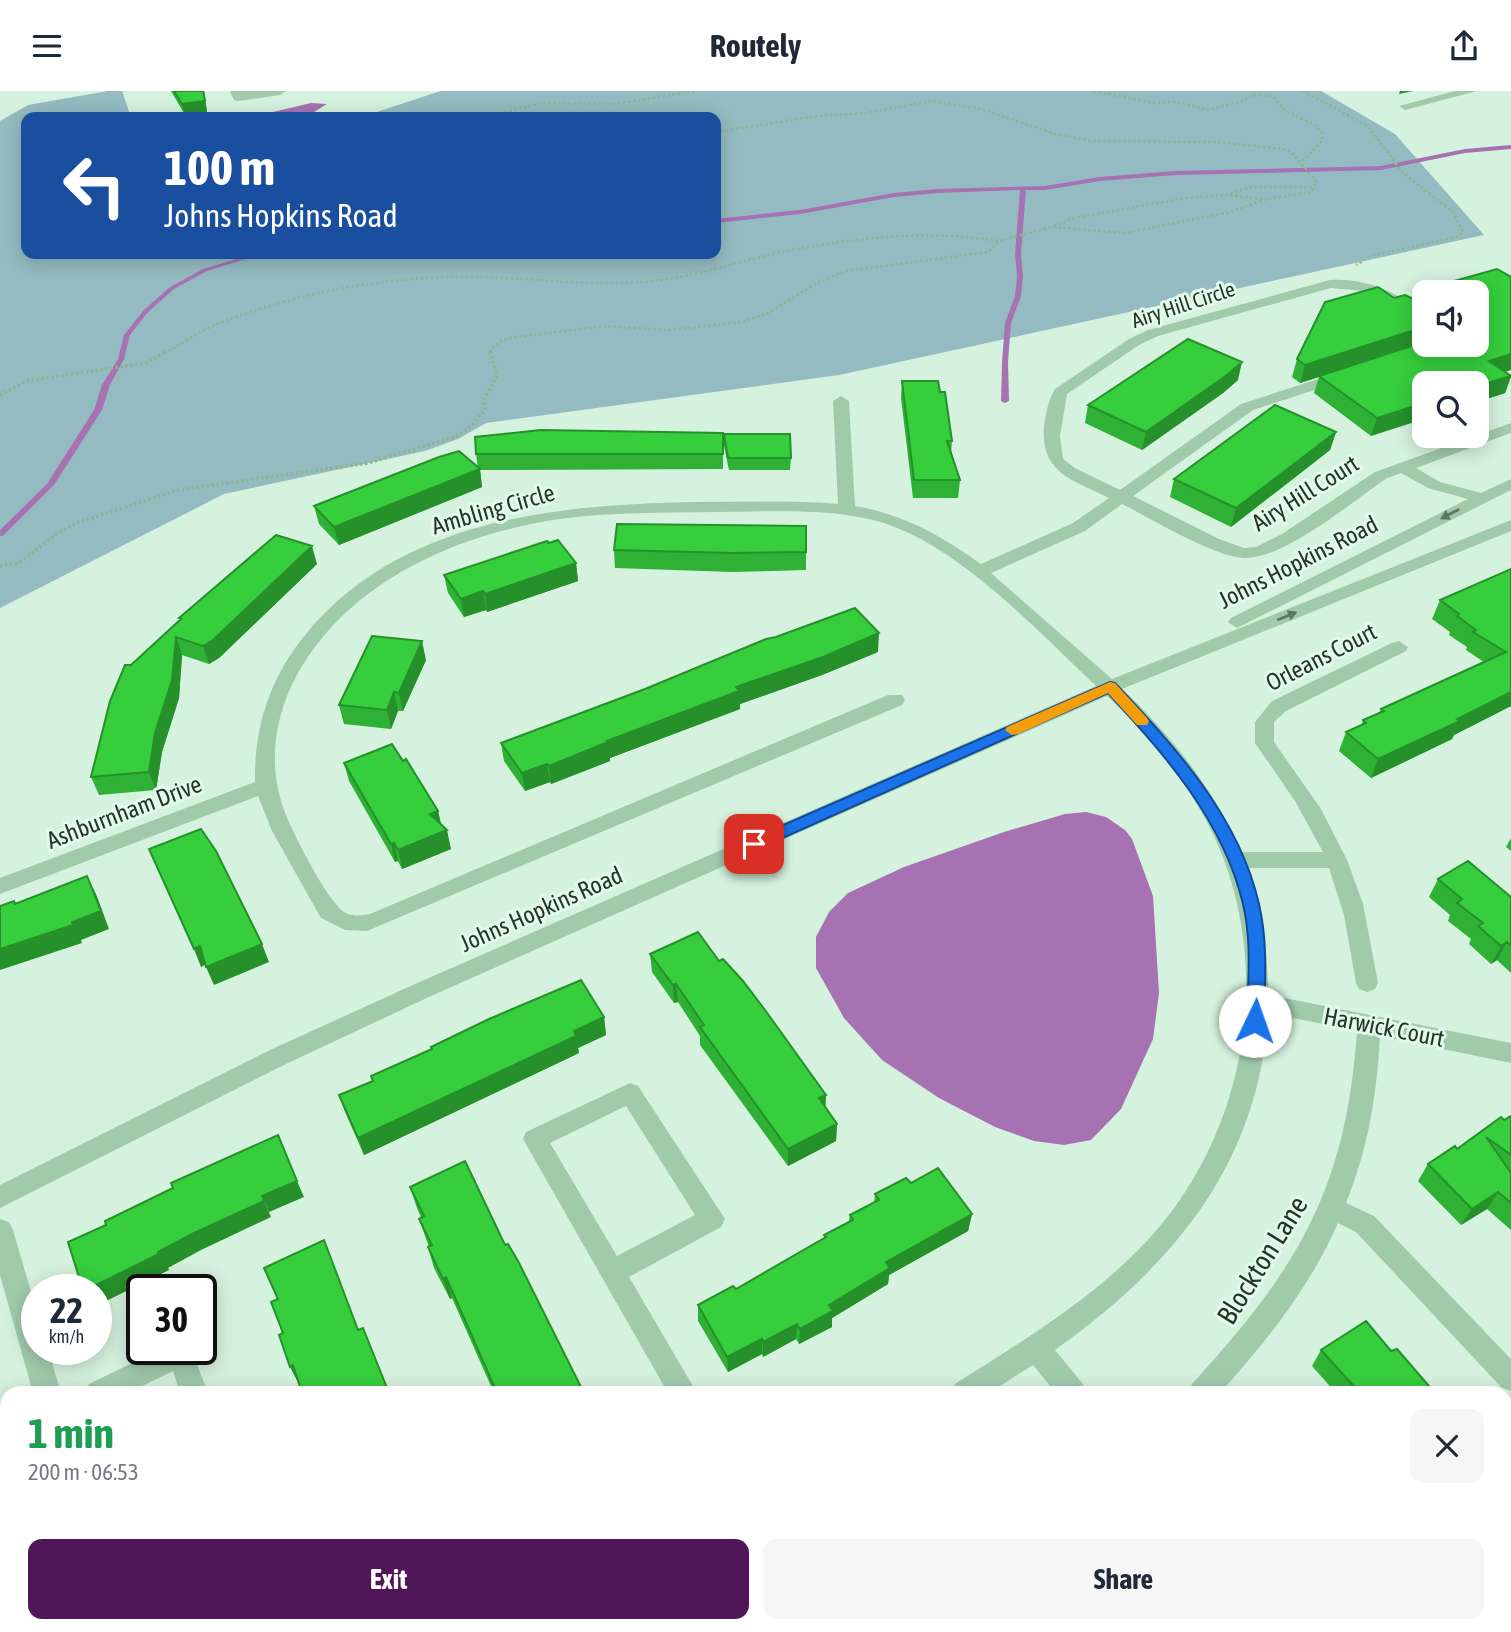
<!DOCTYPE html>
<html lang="en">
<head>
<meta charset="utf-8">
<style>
  :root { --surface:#fff; --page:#f6f6f7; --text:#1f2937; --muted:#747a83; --accent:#4f1757 }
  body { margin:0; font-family:"Asap Condensed",sans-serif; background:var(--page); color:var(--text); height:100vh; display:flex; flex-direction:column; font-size:26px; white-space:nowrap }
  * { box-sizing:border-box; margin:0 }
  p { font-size:23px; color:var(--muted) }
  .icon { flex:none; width:38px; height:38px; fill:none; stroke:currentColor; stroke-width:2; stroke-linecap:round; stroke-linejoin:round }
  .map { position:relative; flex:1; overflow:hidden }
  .side { position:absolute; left:0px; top:1295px; width:1512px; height:247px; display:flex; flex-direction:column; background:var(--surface); border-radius:21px 21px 0 0; box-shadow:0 4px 18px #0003 }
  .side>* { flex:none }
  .hud { position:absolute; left:21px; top:21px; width:700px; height:147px; border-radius:14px; box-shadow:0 4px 18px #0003; background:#1a4fa0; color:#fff; overflow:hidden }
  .tools { position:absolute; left:1412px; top:189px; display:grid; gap:14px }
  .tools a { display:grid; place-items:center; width:77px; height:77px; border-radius:14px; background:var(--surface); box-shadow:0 4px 18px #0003; font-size:35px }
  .speed { position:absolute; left:21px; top:1183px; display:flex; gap:14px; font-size:35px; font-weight:700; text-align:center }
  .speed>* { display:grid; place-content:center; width:91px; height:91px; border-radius:50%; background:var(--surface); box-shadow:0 4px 18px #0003; line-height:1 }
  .speed small { font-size:18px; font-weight:400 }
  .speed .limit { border:4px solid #111; border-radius:10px; background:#fff; color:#111 }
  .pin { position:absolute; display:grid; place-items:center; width:60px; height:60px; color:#fff; margin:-30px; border-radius:14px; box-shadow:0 4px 10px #0006 }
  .me { position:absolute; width:77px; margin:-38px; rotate:3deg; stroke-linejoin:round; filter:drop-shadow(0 0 5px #0008) }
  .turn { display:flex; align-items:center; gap:24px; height:147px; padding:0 28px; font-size:32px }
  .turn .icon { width:91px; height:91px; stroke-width:2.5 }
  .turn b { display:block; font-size:49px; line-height:60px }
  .round { display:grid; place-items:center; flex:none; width:74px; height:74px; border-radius:14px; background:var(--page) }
  .headline { display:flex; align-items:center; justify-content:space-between; height:119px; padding:0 28px }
  h1 { font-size:42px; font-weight:700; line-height:52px; color:#1e9e55 }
  .primary-button { display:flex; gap:14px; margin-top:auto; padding:14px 28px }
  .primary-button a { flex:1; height:80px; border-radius:14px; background:var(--accent); color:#fff; font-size:28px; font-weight:700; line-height:80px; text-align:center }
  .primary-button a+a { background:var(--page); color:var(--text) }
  header { display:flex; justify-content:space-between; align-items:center; height:91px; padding:0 28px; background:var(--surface); font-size:32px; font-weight:700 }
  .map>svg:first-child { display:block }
</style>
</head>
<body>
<header><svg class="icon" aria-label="menu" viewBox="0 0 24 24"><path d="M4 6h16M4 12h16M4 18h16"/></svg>Routely<svg class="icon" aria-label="share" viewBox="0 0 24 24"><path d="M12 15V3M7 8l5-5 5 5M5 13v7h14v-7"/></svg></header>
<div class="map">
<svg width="1511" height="1541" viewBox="0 0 1511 1541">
  <rect width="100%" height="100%" fill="#d5f2de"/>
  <path fill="#94bbc1" d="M108 0H122L131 26H26V163H716V26H361L441 0H1321L1395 43 1484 144 839 284 486 332 458 348 425 360 224 403 0 517V30L28 14Z"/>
  <path fill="#a772b1" d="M311 12 327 13 306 26H252Z
    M1086 721 1106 726 1125 739 1132 748 1153 805 1159 902 1153 948 1121 1018 1091 1049 1064 1054 1034 1050 995 1036 939 1007 882 969 844 927 816 877V846L829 821 848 802 904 776 1004 741 1065 723Z"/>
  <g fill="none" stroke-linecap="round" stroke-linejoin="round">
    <path fill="#a772b1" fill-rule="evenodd" d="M1511 54V58L1465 62 1381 79 1176 84 1100 90 1045 99H1026L1021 163 1023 185 1021 205 1011 232 1008 271 1009 310 1005 312 1001 310 1002 271 1005 232 1015 205 1017 185 1015 163 1020 99 937 102 894 106 800 123 716 132V128L800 119 894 102 937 98 1045 95 1100 86 1176 80 1381 75 1465 58Z
      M253 163H262L207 180 174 198 148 221 130 244 124 268 110 294 102 319 54 394 3 445H0V439L47 393 94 319 102 294 118 268 124 244 144 219 170 196 203 178Z"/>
    <path stroke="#8bb695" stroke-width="2.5" stroke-dasharray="2.5 2.5" stroke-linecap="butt" d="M1094 0 1153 12 1176 11 1207 19 1243 10 1252 4 1272 5 1286 20 1315 34 1322 42V50L1301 72
      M1303 0 1368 35 1402 81 1454 122 1463 141 1457 146 1371 165 1356 174
      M485 26 542 12 615 13 695 0
      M716 41 818 25 867 22 932 10 981 18 1056 43 1093 50 1217 51 1283 58 1291 61 1316 90 1312 101 1267 108 1227 122 1124 142 1052 136 999 150
      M1230 104 1263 108
      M1054 135 1074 127 1185 107 1226 104 1251 96H1314
      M164 262C184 252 204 237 225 230 304 200 389 185 474 186 530 187 587 195 643 191 688 188 729 173 773 163 847 147 924 138 999 150L988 161 845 180 817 192 768 222 742 231 667 239 606 235 516 246 501 250 490 259V262"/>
    <path stroke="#8bb695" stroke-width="3.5" stroke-dasharray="2.5 2.5" stroke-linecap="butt" d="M0 304 26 290 146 272 167 260
      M0 475 19 472 58 442 79 431 178 399 368 372 455 346 467 339 485 319 484 309 497 284 490 260"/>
    <path fill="#a1caab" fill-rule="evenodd" d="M230 0H286L280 4 238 10 234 9Z
      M1455 0H1477L1405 19 1399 15Z
      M1330 189C1367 187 1395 201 1424 221V231L1364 200 1331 197 1158 245 1139 254 1067 303 1060 345 1063 368 1075 377 1120 399 1241 313 1343 280 1351 285 1348 288 1253 319 1133 405 1219 448 1244 457 1256 456 1282 443 1375 381 1511 332V342L1416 377 1440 391 1481 402 1511 388V399L1237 537 1228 531 1231 527 1468 408 1428 397 1401 382 1387 387C1353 410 1283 469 1244 467 1212 465 1152 428 1122 413L1085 440 991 482 1112 588 1511 429V440L1122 598C1172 645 1214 698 1241 761H1323L1295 710 1255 652V631L1272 610 1392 552 1399 550 1408 556 1406 560 1286 620 1274 631V651L1321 718 1347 769 1363 813 1378 892 1375 898 1367 901 1359 898 1356 892 1344 824 1329 777H1248L1264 836 1269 904 1511 952V972L1380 945C1377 1003 1368 1058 1346 1112L1374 1125 1511 1268V1300L1501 1296 1356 1141 1338 1132C1310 1196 1266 1251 1220 1302H1188L1192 1293C1298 1177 1346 1099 1357 940L1268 922C1259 1073 1173 1175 1055 1259L1083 1293 1087 1302H1056L1033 1274 989 1302H951L955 1293C1027 1247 1105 1201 1160 1135 1252 1025 1274 861 1208 733 1183 685 1146 642 1107 605L431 905 286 973 0 1117V1094L270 959 415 893 1096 595C1038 540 955 451 877 430 825 416 769 421 715 421 663 422 611 421 559 428 452 444 338 495 290 598 271 641 269 688 289 731 298 751 329 813 346 822 354 826 362 824 370 823L888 604H902L905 609 902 614 367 840 345 839 321 827 272 740 258 705 0 803V787L255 691C254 636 270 587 305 544 400 427 560 413 700 411 746 411 792 409 838 413L833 310 841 305 849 310 855 415C903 423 942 445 981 473L1073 432 1109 407C1074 389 1040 383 1044 335 1046 323 1048 309 1055 298L1129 248 1148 239Z
      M630 992 638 995 725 1128 721 1136 629 1186 697 1302H668L523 1048 526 1041ZM626 1015 695 1124 617 1165 550 1052Z
      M0 1128 9 1131 13 1139 37 1221V1258H48L61 1302H33L0 1184Z
      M161 1258H191L208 1302H180L173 1280 128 1302H85L89 1293Z
      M99 1535H129L131 1541H101Z
      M261 1535H291L293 1541H263Z
      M566 1535H604L602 1541H564Z
      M1130 1535H1199L1201 1541H1168L1166 1536 1165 1541H1128Z"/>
  </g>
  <path fill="#2eb134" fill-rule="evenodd" d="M171 0H204L207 21 185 24Z
    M1511 186V279L1505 280 1511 284V286L1505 302 1477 311V292L1371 345 1314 302 1319 286 1300 292 1292 286 1297 268 1394 207 1421 212 1426 198ZM1424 201H1477V254H1424Z
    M1238 289 1223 302 1142 359 1085 332 1088 314Z
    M902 290 940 301 952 350 951 363 960 389 958 407H913L901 307Z
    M1336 341 1330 359 1231 436 1170 406 1174 388Z
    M723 342V378L480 379 482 396 339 454 319 433 314 415 478 377 476 363Z
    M724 343 791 367 790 379H729L724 355Z
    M549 452 576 472 578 490 487 521 486 519 464 526 448 502 444 484Z
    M614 459 806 461V479L733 481 615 477Z
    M317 473 219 567 209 573 182 564 179 607 162 661 156 699 99 704 91 686 131 574 180 529 179 527Z
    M1511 476V615L1454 644 1452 648 1371 687 1339 660 1346 641 1361 635 1363 629 1380 621 1381 618 1484 571 1466 559 1467 556 1449 544 1450 541 1432 528 1440 509 1510 479Z
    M878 561 822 584 740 613V618L610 667V670L551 693 550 691 525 700 504 670 501 652Z
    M426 569 403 620H398L391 638 344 633 339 614Z
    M403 670 438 720 441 733 451 758 402 778 398 770 395 771 349 690 344 672Z
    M1511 747V760L1506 756Z
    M1438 788 1511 806V882L1497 869 1491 873 1469 853 1471 848 1448 830 1450 824 1429 806Z
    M650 863 719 870 826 1004 825 1016 837 1033 836 1050 788 1075 700 954V945L678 911 674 912 652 881Z
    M604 926 606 944 578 957 579 962 364 1064 345 1021 339 1004 372 990 371 985Z
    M1511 1025V1139L1487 1118 1461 1134 1418 1090 1428 1073 1457 1058Z
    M911 1092 972 1123 968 1140 889 1184 888 1193 832 1227V1236L799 1253 796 1248 763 1266 762 1263 728 1281 698 1230V1214L736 1198 824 1147V1144L849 1130 850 1124 874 1112 875 1103Z
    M410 1096 505 1154 584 1302H494L452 1207 450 1208 434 1177 428 1156H429L419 1128 421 1126 417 1117Z
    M1321 1259 1391 1260 1435 1302H1336L1312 1275Z
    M822 1535H957L947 1541H825Z
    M1323 1535H1433L1438 1541H1323L1320 1537Z"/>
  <path fill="#26902b" d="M203 0H204L207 21 185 24 182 13Z
    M1400 0H1413L1399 3Z
    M1424 236V252L1300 292 1305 274Z
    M1511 263V279L1483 288 1489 270Z
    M1242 271 1238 289 1223 302 1142 359 1146 341Z
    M1511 285 1505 302 1477 311V295Z
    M1424 312V328L1371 345 1377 327Z
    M1336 341 1330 359 1231 436 1236 417Z
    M480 378 482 396 339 454 334 436Z
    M312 455 317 473 219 567 209 573 203 555Z
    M576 472 578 490 487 521 485 503Z
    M483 500 486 519 464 526 461 508Z
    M879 542 878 561 822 584 740 613V618L610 667V670L551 693 549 675 607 650 736 596Z
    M176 546 182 564 179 607 162 661 156 699 149 681 155 642Z
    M422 550 426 569 403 620 399 602Z
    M394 601 398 620 391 638 387 619Z
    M1511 601V615L1454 644 1452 648 1371 687 1378 668Z
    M547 673 550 691 525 700 522 682Z
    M438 720 442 738 430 723Z
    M447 739 451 758 402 778 398 759Z
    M394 752 398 770 395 771 391 753Z
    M87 785 96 803 109 838 81 849 82 852 0 879V858L72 831Z
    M1507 851 1497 869 1491 873 1501 855Z
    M262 853 269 871 214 894 206 876Z
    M200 855 207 873 201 876 194 858Z
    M676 893 678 911 674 912 673 894Z
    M604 926 606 944 578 957 579 962 364 1064 358 1047 574 940Z
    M826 1004 825 1021 819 1007Z
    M837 1033 836 1050 788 1075V1058Z
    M297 1090 304 1106 269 1121 262 1105Z
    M1498 1101 1487 1118 1461 1134 1472 1118Z
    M264 1110 271 1126 201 1159 168 1177 169 1179 96 1215V1199H86L192 1143Z
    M972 1123 968 1140 889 1184 888 1193 832 1227V1236L799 1253 800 1238 886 1171Z
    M446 1186 452 1207 450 1208 443 1188Z
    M797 1233 796 1248 763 1266V1251Z
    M762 1248V1263L728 1281 727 1266Z
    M293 1274 300 1295 290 1276Z
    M940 1535H957L947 1541H931Z"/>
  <path fill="#36ce3d" stroke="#26902b" stroke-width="2" d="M174 0H203L205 10 182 13Z
    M1497 178 1511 186V263L1489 270 1511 285 1477 295V292H1424V312L1377 327 1319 285 1424 251V254H1477V201H1430L1426 198Z
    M1378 196 1394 207 1405 204 1424 213V236L1305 274 1297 268 1325 211Z
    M1188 248 1242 271 1227 284 1146 341 1088 314Z
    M902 290H938L940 301H945L952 350H947L960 389H914Z
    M1275 314 1336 341 1236 417 1174 388Z
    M541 339 723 342V363H476L475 346Z
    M724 343H790L791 367H728Z
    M459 360 480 378 334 436 314 415 439 366Z
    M617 433 806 435V461L732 462 614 459Z
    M276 444 312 455 213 549 203 555 176 546 172 589 155 642 149 681 91 686 110 610 125 574H131L181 528 179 527Z
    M558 449 576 472 485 503 483 500 461 508 444 484 538 453 547 450 549 452Z
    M1511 478V601L1457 628 1460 630 1378 668 1346 641 1366 632 1363 629 1384 620 1381 618 1506 561 1473 541 1476 539 1457 525 1459 523 1440 509Z
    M855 517 879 542 823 566 736 596 739 600 607 650 608 651 549 675 547 673 522 682 501 652 645 598 766 548 776 546Z
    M372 545 422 550 399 602 394 601 387 619 339 614Z
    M392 653 403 670 406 668 438 720 430 723 447 739 398 759 394 752 391 753 344 672Z
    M201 738 216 760 262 853 206 876 200 855 194 858 149 758Z
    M1468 770 1511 806V855L1507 851 1501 855 1478 835 1483 832 1457 812 1462 808 1438 788Z
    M87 785 101 820 72 831 73 834 0 858V815L14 810 15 813Z
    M698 841 719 870 723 868 743 890 765 919 826 1004 819 1007 837 1033 788 1058 700 936 704 934 676 893 673 894 650 863Z
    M581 889 604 926 574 940 576 945 358 1047 339 1004 373 990 371 985 432 958 431 956 489 928Z
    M1511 1025V1064L1486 1046 1511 1082V1112L1498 1101 1472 1118 1428 1073 1455 1055 1457 1058 1501 1026 1504 1029Z
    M278 1044 297 1090 262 1105 264 1110 192 1143 158 1161 159 1163 86 1199H83L68 1151 106 1134 105 1130 173 1097 171 1092Z
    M465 1070 505 1154 508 1153 518 1170 584 1302H497L446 1186 443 1188 428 1156 432 1154 419 1128 424 1125 410 1096Z
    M938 1077 972 1123 886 1171 890 1177 829 1214 833 1220 800 1238 797 1233 763 1251 762 1248 727 1266 698 1214 733 1195 736 1198 826 1146 824 1144 853 1129 850 1124 879 1109 875 1103 906 1087 911 1092Z
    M324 1149 358 1239 363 1237 389 1302H302L293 1274 290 1276 279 1244 283 1242 271 1211 278 1208 264 1177Z
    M1366 1230 1391 1260 1397 1258 1435 1302H1360L1321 1259Z
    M829 1535H940L931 1540 930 1536 922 1541H833Z
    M1337 1535H1433L1438 1541H1342Z"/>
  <defs><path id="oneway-solid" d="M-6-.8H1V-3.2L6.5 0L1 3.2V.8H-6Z" transform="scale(1.75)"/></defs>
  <g fill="#5c7862">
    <use href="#oneway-solid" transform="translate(1450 423) rotate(153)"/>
    <use href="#oneway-solid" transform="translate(1287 525) rotate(-22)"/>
  </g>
  <path fill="#1a73e8" stroke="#114b97" stroke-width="2" d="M1110 591 1115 592C1175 656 1239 725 1259 813 1268 852 1265 891 1264 930L1261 935H1249L1247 930C1248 891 1252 851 1243 813 1223 729 1165 664 1108 602L760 757H749L746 753 749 749Z"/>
  <path fill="#f59e0b" d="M1110 591 1115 592 1147 627 1149 630 1147 634H1137L1108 602 1018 643 1012 644 1005 639 1007 636Z"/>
  <g text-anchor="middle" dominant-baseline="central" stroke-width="6" stroke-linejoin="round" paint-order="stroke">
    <g font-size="21" fill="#243426" stroke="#e1fae9">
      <text transform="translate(1183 213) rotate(-18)">Airy Hill Circle</text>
    </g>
    <g font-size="24" fill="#243426" stroke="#e1fae9">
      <text transform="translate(1305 402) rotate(-32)">Airy Hill Court</text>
      <text transform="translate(493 418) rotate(-16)">Ambling Circle</text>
      <text transform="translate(1298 471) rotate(-27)">Johns Hopkins Road</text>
      <text transform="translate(1321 566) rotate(-27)">Orleans Court</text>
      <text transform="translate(124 721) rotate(-21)">Ashburnham Drive</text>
      <text transform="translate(541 818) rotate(-24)">Johns Hopkins Road</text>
      <text transform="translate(1384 936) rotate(11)">Harwick Court</text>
    </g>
    <g font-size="28" fill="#243426" stroke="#e1fae9">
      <text transform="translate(1262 1169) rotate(-58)">Blockton Lane</text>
    </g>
  </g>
</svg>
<div class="tools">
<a><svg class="icon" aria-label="sound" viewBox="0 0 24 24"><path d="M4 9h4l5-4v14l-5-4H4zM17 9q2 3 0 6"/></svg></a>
<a><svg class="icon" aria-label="search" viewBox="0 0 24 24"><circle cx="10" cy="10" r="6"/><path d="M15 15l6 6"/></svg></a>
</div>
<div class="speed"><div>22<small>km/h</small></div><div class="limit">30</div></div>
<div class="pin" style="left:754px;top:753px;background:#d93025"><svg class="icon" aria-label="arrive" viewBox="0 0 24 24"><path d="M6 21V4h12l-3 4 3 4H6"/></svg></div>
<svg class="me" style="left:1255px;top:930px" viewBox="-20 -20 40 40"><circle r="19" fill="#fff"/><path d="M0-13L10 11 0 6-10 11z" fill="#1a73e8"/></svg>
<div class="hud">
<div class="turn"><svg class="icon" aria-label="left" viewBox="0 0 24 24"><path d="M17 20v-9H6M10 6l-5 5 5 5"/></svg><div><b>100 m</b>Johns Hopkins Road</div></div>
</div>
<section class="side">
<div class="headline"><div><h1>1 min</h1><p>200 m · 06:53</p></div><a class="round"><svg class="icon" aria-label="close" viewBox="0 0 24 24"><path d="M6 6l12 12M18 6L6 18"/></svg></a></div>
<div class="primary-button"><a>Exit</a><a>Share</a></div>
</section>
</div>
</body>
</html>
